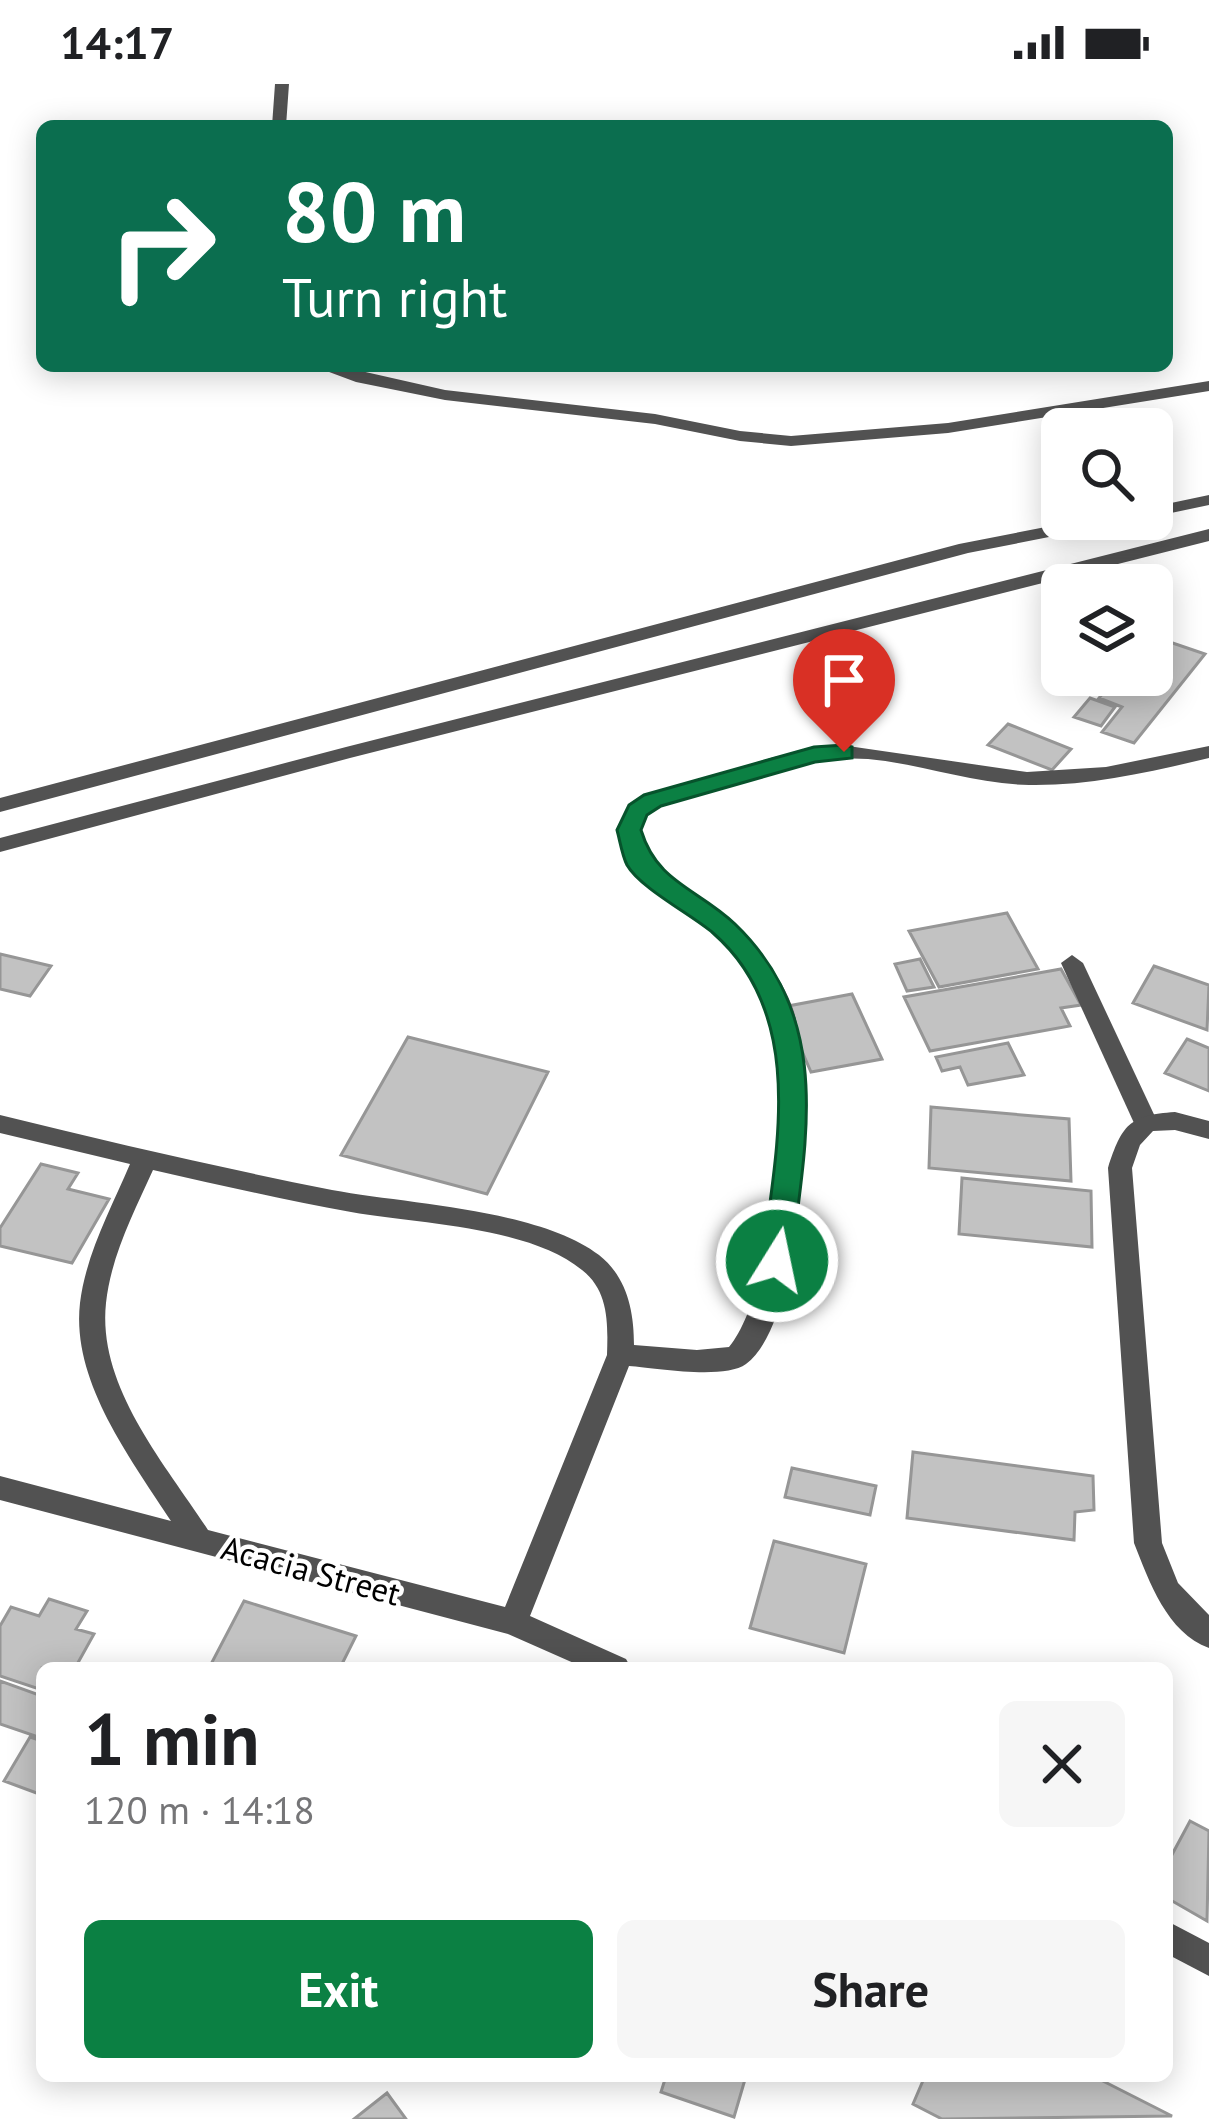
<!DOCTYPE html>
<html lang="en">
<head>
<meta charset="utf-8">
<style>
  :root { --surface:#fff; --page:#f6f6f6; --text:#202124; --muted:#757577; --accent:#0b8043 }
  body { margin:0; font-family:"PT Sans",sans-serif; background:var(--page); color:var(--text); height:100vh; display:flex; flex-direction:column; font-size:45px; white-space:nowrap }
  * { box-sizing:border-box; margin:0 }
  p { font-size:39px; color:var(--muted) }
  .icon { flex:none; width:66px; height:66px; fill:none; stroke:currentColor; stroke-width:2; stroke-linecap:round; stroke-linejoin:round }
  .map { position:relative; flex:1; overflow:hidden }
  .panel { position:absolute; left:36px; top:1578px; width:1137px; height:420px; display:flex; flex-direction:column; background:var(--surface); border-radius:18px; box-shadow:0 6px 30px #0003 }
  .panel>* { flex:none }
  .top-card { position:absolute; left:36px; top:36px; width:1137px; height:252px; border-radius:18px; box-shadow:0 6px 30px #0003; background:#0b6e4f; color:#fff; overflow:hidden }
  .fabs { position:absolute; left:1041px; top:324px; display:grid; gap:24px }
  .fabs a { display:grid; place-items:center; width:132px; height:132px; border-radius:18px; background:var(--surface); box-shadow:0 6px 30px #0003; font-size:60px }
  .pin { position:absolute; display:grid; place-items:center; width:102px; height:102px; color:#fff; margin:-123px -51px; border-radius:50% 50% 50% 0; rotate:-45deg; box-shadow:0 0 12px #0007 }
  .pin .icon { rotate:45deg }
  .me { position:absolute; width:132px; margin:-66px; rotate:10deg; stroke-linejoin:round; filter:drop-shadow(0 0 9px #0008) }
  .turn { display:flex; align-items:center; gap:42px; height:252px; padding:0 48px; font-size:54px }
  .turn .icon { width:156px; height:156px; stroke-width:2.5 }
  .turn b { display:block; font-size:84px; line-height:102px }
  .round { display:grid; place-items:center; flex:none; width:126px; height:126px; border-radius:18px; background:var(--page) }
  .overview { display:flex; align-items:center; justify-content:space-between; height:204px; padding:0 48px }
  h1 { font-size:72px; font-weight:600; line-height:90px }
  .primary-button { display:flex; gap:24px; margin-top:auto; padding:24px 48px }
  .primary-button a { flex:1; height:138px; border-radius:18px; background:var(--accent); color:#fff; font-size:48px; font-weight:600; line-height:138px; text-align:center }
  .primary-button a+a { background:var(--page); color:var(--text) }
  .status { display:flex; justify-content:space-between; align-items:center; height:84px; padding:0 60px; background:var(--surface); direction:ltr }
  .status svg { height:33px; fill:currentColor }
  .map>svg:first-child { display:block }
</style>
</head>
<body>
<div class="status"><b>14:17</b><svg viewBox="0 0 49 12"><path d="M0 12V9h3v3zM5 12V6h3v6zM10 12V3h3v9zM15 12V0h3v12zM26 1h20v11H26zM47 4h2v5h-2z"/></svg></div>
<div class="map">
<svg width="1209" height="2035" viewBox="0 0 1209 2035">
  <rect width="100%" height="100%" fill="#fff"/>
  <path fill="#c2c2c2" stroke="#969696" stroke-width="3" d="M1152 552 1205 570 1134 659 1102 648 1122 623 1099 614 1118 591H1152Z
    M1090 614 1115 623 1101 642 1074 633Z
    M1008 640 1071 665 1052 686 988 661Z
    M1007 829 1038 885 939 903 909 847Z
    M0 870 51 882 30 912 0 905Z
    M920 875 934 903 907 907 895 880Z
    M1154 882 1209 901 1207 946 1133 919Z
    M1061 885 1081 921 1061 924 1070 942 930 967 904 913Z
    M852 910 882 975 811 988 783 923Z
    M408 953 548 988 487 1110 341 1071Z
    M1187 955 1209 964V1007L1165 989Z
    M1008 959 1024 991 968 1001 960 983 942 987 936 973Z
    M931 1023 1069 1035 1071 1097 929 1084Z
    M41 1080 78 1089 68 1105 109 1115 72 1179 0 1162V1144Z
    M962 1094 1091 1107 1092 1163 959 1150Z
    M913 1368 1093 1392 1094 1426 1075 1428 1074 1456 907 1434Z
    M792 1384 876 1402 870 1431 785 1413Z
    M774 1457 866 1480 844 1569 750 1544Z
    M49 1515 87 1527 76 1545 94 1550 75 1584H42V1606L0 1592V1542L11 1523 39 1532Z
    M244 1517 356 1552 340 1584H209Z
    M0 1597 42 1612 41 1654 0 1640Z
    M30 1653 42 1657V1711L4 1697Z
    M1190 1737 1209 1747 1207 1837 1167 1814V1780Z
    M666 1992H746L734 2033 661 2008Z
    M925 1992H1093L1172 2032 942 2035 913 2020Z
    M387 2009 406 2035H354Z"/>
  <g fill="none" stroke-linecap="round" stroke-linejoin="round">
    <path fill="#525252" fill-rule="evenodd" d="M1072 871 1083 879 1158 1039 1155 1045H1137L1134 1039 1061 879Z"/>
    <path fill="#525252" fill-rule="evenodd" d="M275 0H289L286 42H272Z
      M313 282H339L445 306 655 330 740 347 791 352 948 339 1209 297V307L948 349 791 362 740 357 655 340 445 316 356 298Z
      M1209 411V421L1152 433V423Z
      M1087 435H1124L1115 440 968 469 0 728V714L959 460Z
      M1209 445V457L350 674 0 768V754L346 663Z
      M848 662 1027 688 1106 683 1209 662V674C1150 688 1090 702 1029 701 974 700 922 680 868 675 816 671 765 688 716 704 697 710 664 715 649 729 636 741 641 767 652 779 661 789 676 798 688 806 729 837 778 877 794 928 814 995 806 1236 746 1280 724 1296 655 1284 629 1282L530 1532 626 1575 631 1584H585L508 1550 0 1416V1392L171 1437C131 1375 71 1297 80 1219 86 1170 111 1125 130 1080L0 1049V1031C110 1058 221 1084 332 1106 407 1120 539 1125 599 1171 627 1193 634 1227 634 1261L697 1266 729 1263C775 1208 797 991 770 924 764 911 754 896 745 885 723 854 694 833 664 810 653 802 636 793 629 781 623 772 621 757 618 746L630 722 646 712 774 673ZM153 1086C219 1101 285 1116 351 1128 418 1140 529 1142 582 1186 609 1207 608 1240 607 1271L505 1523 208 1446C166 1381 97 1303 106 1219 111 1172 134 1128 153 1086Z
      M1175 1028 1209 1037V1055L1175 1046 1153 1047 1140 1061 1132 1084 1162 1459 1178 1499 1209 1531V1564C1167 1549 1149 1497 1134 1459L1108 1084C1122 1041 1129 1031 1175 1028Z
      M1167 1837 1209 1859V1892L1167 1870Z"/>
  </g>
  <path fill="#0b8043" stroke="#07532c" stroke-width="3" d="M844 661 852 663V674L815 678 661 722 647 731 641 746C657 799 697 804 735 840 834 935 806 1055 791 1177L787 1185H766L762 1177C776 1067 808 932 713 849 692 831 640 804 627 781 622 771 620 757 617 746L629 721 644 711 814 663Z"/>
  <g text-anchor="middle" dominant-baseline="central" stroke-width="9" stroke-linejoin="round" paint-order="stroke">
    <g font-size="33" fill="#000" stroke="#fff">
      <text transform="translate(311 1486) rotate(15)">Acacia Street</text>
    </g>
  </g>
</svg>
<div class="fabs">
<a><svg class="icon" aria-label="search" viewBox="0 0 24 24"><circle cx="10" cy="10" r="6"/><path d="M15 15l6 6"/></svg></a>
<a><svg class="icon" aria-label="layers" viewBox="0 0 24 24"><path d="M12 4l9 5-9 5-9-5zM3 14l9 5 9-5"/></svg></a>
</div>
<div class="pin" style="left:844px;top:668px;background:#d93025"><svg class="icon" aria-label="arrive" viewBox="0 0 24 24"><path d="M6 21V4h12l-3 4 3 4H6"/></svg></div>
<svg class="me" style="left:777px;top:1177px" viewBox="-20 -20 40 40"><circle r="17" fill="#0b8043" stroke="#fff" stroke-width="3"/><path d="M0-11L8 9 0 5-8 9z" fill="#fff"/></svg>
<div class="top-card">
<div class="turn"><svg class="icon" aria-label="right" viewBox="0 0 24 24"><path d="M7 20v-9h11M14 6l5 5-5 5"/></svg><div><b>80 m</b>Turn right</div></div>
</div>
<section class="panel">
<div class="overview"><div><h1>1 min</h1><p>120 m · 14:18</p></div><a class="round"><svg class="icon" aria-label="close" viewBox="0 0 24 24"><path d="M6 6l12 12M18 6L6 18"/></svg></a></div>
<div class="primary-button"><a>Exit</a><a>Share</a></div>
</section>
</div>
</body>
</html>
